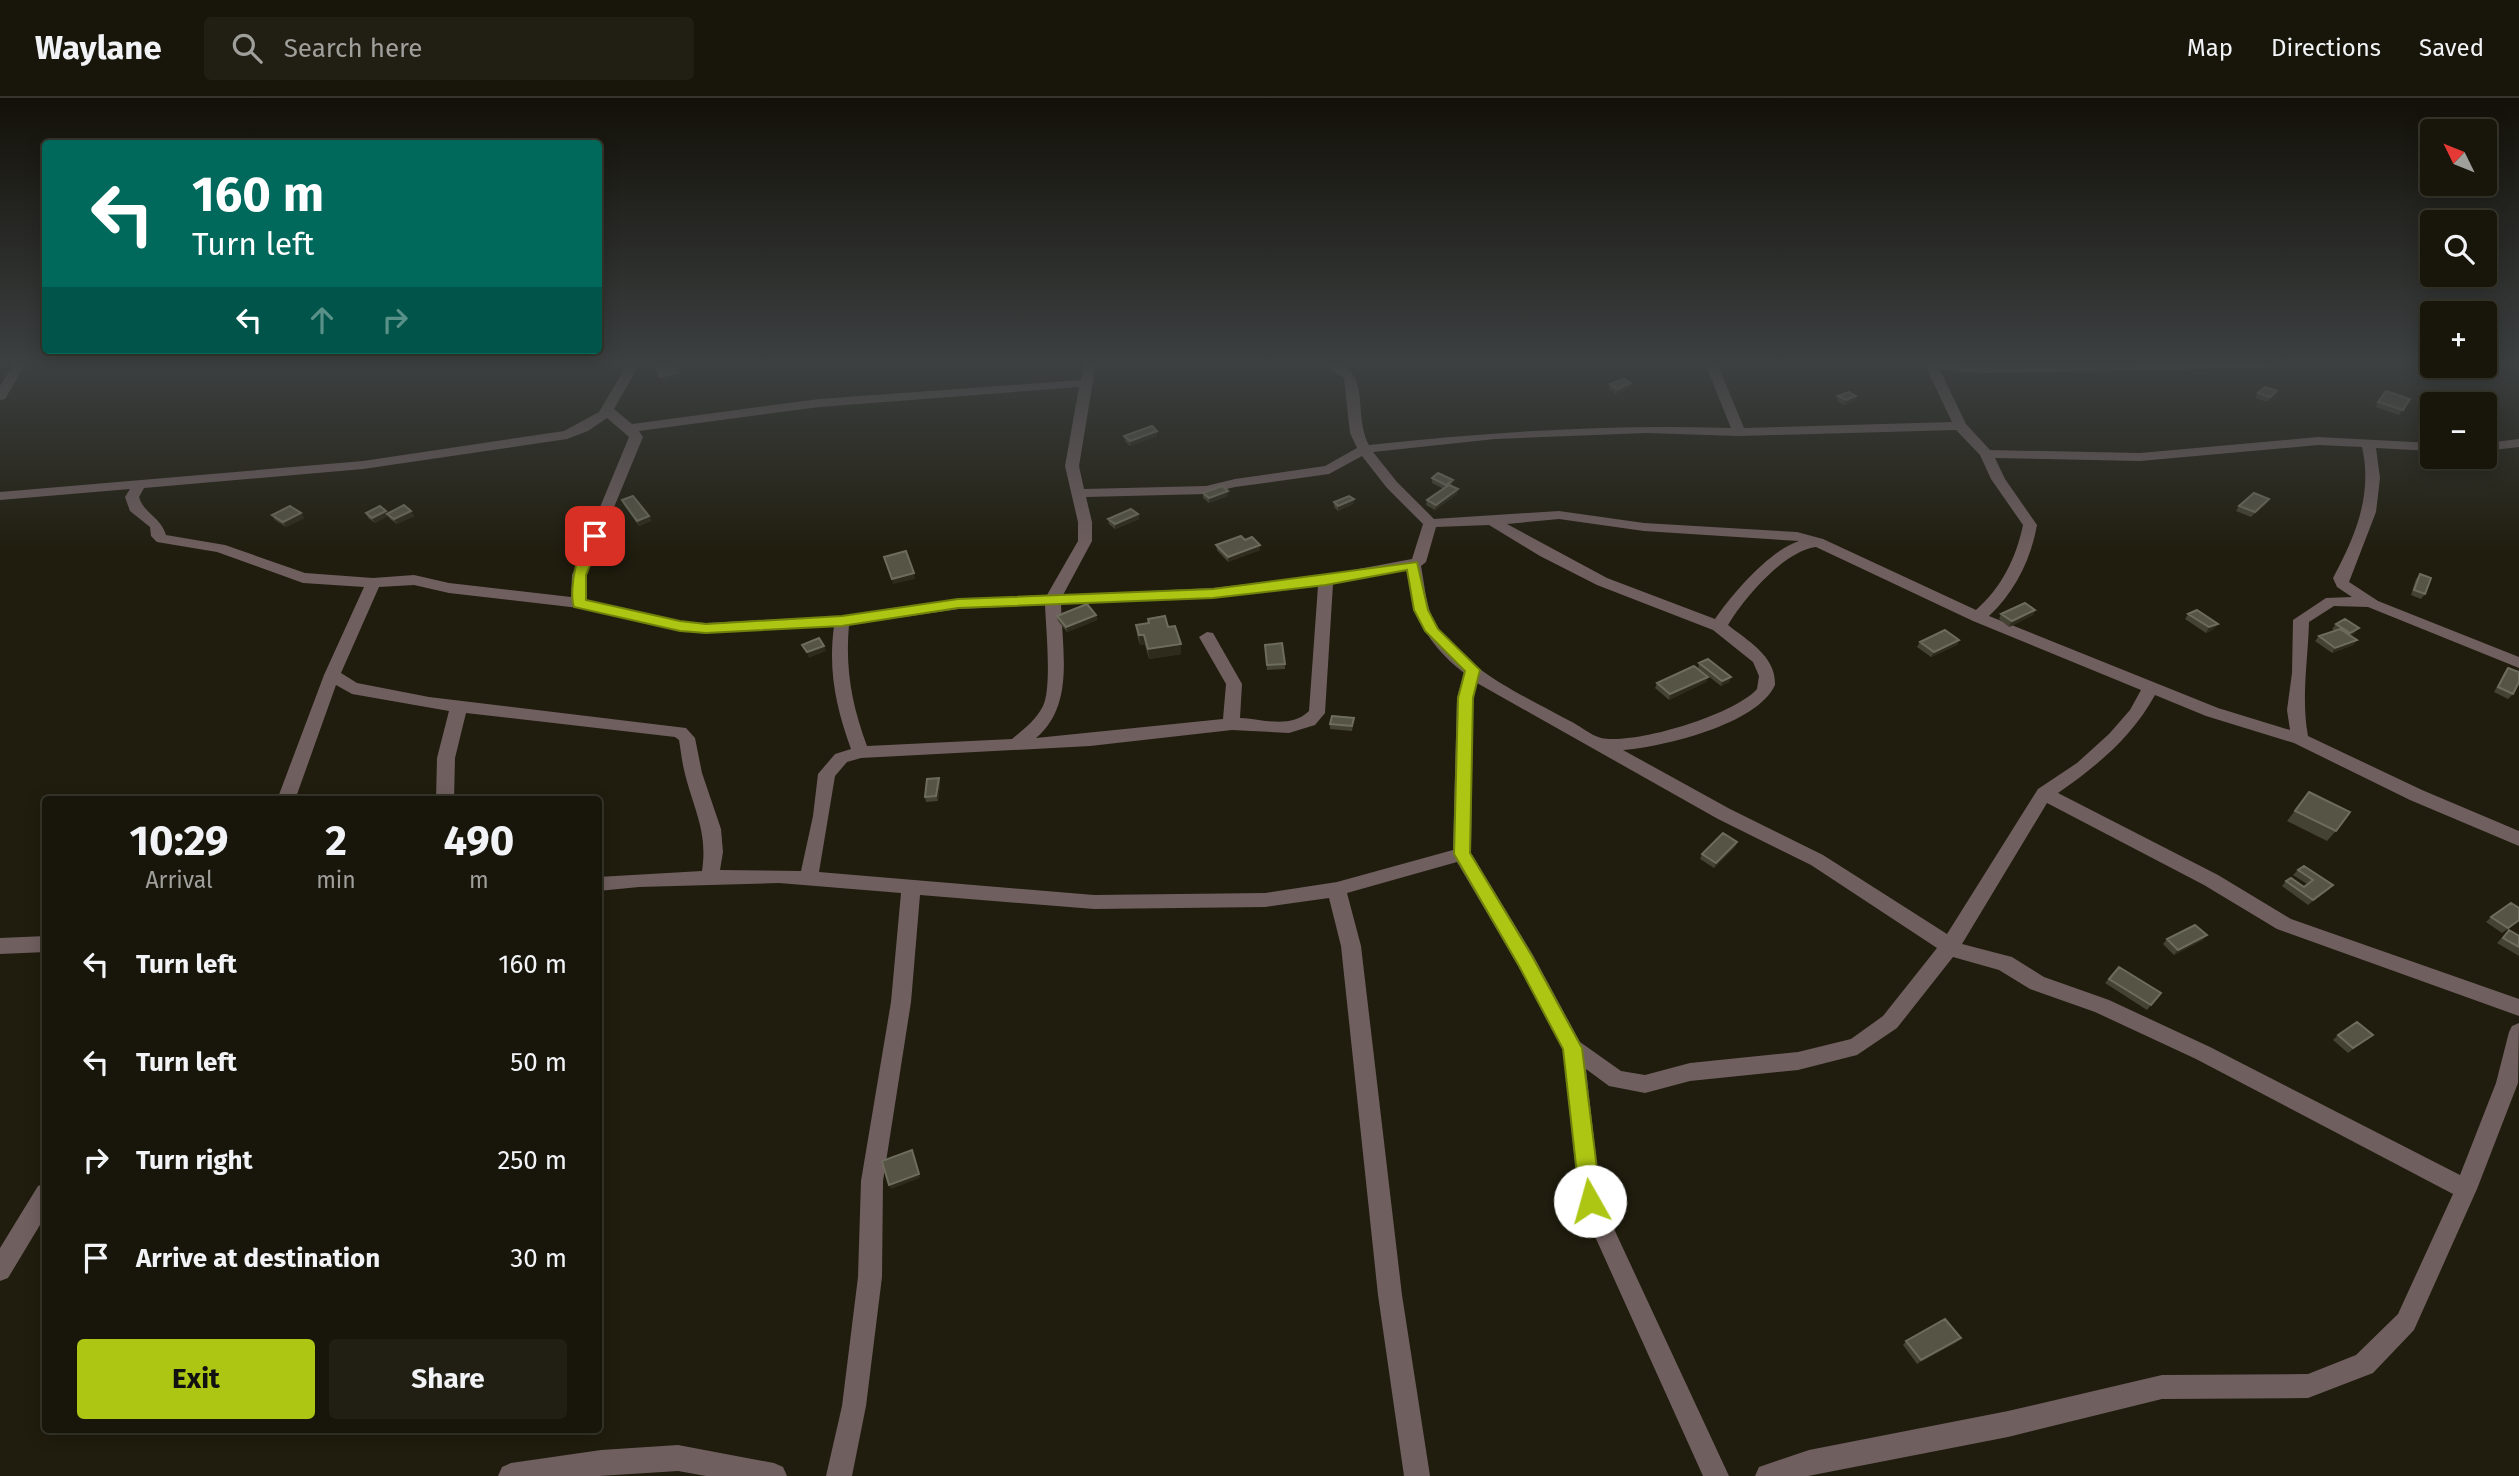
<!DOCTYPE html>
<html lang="en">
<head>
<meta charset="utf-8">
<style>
  :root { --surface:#18160a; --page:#211f13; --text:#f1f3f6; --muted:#9f9f9c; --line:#36352b; --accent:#acc613 }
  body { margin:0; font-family:"Fira Sans",sans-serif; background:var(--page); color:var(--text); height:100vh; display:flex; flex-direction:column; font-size:26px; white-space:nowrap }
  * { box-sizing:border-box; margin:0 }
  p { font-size:23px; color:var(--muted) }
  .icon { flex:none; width:38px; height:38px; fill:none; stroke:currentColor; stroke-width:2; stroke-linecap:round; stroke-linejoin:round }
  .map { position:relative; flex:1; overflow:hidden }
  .panel { position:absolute; left:42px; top:698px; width:560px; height:637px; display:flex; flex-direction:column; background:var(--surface); border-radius:7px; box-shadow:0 4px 18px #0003,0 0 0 2px var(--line) }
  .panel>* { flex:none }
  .banner { position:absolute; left:42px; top:42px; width:560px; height:214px; border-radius:7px; box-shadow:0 4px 18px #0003,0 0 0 2px var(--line); background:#00695c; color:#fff; overflow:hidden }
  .needle { width:46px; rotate:313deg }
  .controls { position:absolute; left:2420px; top:21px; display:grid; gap:14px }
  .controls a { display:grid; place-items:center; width:77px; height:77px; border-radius:7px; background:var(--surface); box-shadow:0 4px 18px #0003,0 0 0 2px var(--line); font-size:35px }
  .pin { position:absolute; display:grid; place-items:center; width:60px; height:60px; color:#fff; margin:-30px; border-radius:14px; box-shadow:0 4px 10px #0006 }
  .me { position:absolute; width:77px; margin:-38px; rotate:353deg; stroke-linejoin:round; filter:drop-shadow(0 0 5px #0008) }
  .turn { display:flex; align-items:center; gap:24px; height:147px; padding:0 35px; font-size:32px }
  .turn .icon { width:91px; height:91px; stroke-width:2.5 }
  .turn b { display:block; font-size:49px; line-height:60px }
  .lanes { display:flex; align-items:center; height:66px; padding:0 35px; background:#0003; justify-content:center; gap:35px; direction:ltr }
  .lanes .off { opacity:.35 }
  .eta { display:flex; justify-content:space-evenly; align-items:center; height:119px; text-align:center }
  .eta b { font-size:42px; font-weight:700; line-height:49px }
  .action { display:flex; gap:14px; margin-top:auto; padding:14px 35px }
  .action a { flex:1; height:80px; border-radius:7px; background:var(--accent); color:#111; font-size:28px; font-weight:700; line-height:80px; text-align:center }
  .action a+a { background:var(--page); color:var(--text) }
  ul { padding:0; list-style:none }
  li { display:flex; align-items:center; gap:21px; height:98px; padding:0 35px }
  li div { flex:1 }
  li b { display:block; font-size:26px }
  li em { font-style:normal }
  header { display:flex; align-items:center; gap:42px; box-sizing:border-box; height:98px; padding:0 35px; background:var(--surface); border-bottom:2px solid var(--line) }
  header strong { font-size:33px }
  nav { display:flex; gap:38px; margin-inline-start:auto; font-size:24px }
  .search { width:490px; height:63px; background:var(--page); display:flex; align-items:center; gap:18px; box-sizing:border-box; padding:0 24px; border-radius:7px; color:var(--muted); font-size:26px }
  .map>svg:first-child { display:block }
</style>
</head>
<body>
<header>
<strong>Waylane</strong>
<div class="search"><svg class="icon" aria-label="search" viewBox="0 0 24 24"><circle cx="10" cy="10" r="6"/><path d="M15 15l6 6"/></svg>Search here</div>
<nav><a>Map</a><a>Directions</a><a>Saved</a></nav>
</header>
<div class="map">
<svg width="2519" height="1378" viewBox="0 0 2519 1378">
  <rect width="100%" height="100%" fill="#201d0e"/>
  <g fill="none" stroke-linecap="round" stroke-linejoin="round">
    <path fill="#705f5f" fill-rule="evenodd" d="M14 265H26L5 301 0 302V288Z
      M628 265H640L614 311 632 326 819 301 1081 282 1084 265H1096L1079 368 1084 391 1206 388 1235 381 1325 368 1357 350 1350 335 1344 280 1322 265C1376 265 1351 313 1369 347 1490 334 1608 326 1731 330L1705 265H1717L1744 330 1952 324 1924 265 1983 267 2317 265 2311 269 1983 275 1940 272 1966 326 1990 352 2140 355 2318 339 2432 345V353L2376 350 2380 380 2376 414 2349 484 2378 503 2519 559V570L2368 509 2334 508 2309 524C2308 562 2301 601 2308 638L2422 692 2519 733V748L2410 702 2294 645 2206 618 2155 597C2132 639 2097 668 2058 695L2218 777 2291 821 2519 901V918L2277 831 2204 787 2047 705 1962 846 2012 859 2044 879 2109 902 2210 949 2460 1077 2496 985 2509 934 2512 928 2519 925 2518 985 2477 1091 2414 1232 2373 1275 2308 1300 2162 1301 2008 1339 1808 1378H1755L1759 1369 1809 1352 2008 1313 2162 1277 2308 1276 2356 1257 2398 1216 2453 1096 2196 961 2095 914 2030 891 1999 872 1953 859 1897 930 1857 957 1798 972 1690 983 1645 995 1609 988 1586 971 1601 1103 1729 1378H1703L1579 1103 1563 951 1519 869 1457 764 1347 795 1361 848 1402 1197 1430 1378H1404L1378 1197 1341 848 1329 800 1265 809 1094 811 920 797 911 904 883 1083 882 1179 866 1308 852 1378H826L842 1308 858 1179 861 1083 891 904 901 795 779 785 639 789 598 793V779L702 773C708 734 694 712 685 676 682 665 681 653 679 642L675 639 466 615 455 660 454 702H436L437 660 449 613 352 596 336 587 295 702H277L324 577 364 489 303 485 217 454 157 444 151 438 150 429 130 413 125 399 130 391 0 402V394L363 363 564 333 599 314ZM1079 289 1065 368 1078 424V443L1047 497 959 501 842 518 706 525 680 523 587 502 586 477 643 339 639 333 819 309ZM607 320 629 339 572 477 571 499 449 485 414 477 373 480 305 475 225 447 166 437C161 419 144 416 139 399L144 390 363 371 567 341 588 333ZM1956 332 1980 357 1991 381 2023 427C2016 460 2002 489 1976 512L1823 441 1797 434 1644 425 1559 413 1434 421 1397 384 1373 354 1495 341 1646 335 1739 338ZM2318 347 2362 349C2373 397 2355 439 2333 480L2337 489 2352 499 2326 500 2293 522 2292 575 2287 612 2290 632 2218 610 1989 518C2015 494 2031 461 2037 427L2005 381 1995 360 2140 363ZM1362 358 1387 390 1423 426 1412 461 1326 477 1213 490 1063 497 1092 443V424L1086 399 1206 396 1235 389 1329 376ZM1559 421 1644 433 1799 443C1770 452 1732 496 1715 521L1607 480 1507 426ZM1489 427 1540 458 1597 487 1713 532 1753 564 1759 578 1757 591C1734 617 1635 647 1601 640 1590 637 1579 627 1568 622 1522 597 1470 574 1438 530 1426 513 1425 488 1421 468L1426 464 1436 429ZM1816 449 1973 523 2141 592 2130 612 2109 636 2077 665 2038 691 1947 836 1823 757 1730 711 1623 652C1663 649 1758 626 1775 587 1776 558 1748 543 1728 527 1744 500 1784 453 1816 449ZM1407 472C1415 520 1425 544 1464 575L1457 600 1453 752 1337 784 1265 795 1094 797 819 774 835 678 847 664 861 660 1090 648 1232 632 1289 635 1315 627 1325 615 1333 486ZM414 487 449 495 579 510 680 533 706 535 834 528C828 573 836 609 851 651L835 656 818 676 813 718 801 773 720 772 723 754 721 731 702 675 695 640 686 630 429 599 357 585 341 575 379 489ZM1318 488 1309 613C1291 631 1262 621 1240 620L1242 586 1213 535 1207 534 1199 539 1226 586 1223 621 1036 640C1075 607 1062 552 1061 506L1213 500ZM1045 507C1046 531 1052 589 1043 608 1036 622 1023 632 1012 641L867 648C852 607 845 571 849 527L959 511ZM1477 585 1718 721 1811 767 1937 850 1883 918 1851 941 1798 954 1690 965 1645 977 1621 973 1580 944 1533 857 1471 755 1473 600Z
      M2485 265H2514L2515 266 2509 270 2481 268H2485Z
      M2519 341V349L2485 353V345Z
      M46 838V854L0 856V840Z
      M46 1085V1117L8 1180 0 1183V1150L38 1088Z
      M678 1347 774 1365 783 1369 787 1378H706L678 1373 599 1378H498L502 1369 511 1365 601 1352Z"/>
  </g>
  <path fill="#444232" d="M1631 285 1630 290 1616 296 1609 291 1610 286Z
    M2386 293 2410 301 2399 317 2375 309Z
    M2258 295 2274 298 2267 304 2255 300Z
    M1838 298H1856L1855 303 1844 307 1837 303Z
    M1157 333V338L1130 348 1125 343 1124 338Z
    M1432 380 1453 382 1451 388 1458 391 1457 396 1435 412 1426 407 1427 402 1444 391 1432 385Z
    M1203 395 1228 398 1209 405 1203 400Z
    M1354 401 1353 406 1338 413 1334 409V404Z
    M622 402 649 418 651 423 639 428 624 407Z
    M2266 406 2251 419 2236 413 2239 408Z
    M386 413 387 415 411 413 414 418 397 426 390 421 388 418 375 425 368 420 366 415Z
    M301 415 304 420 286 429 275 422 272 417Z
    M1138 416 1139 421 1115 431 1109 426 1108 421Z
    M1245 442 1260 452 1228 464 1217 452 1216 447Z
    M2420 476 2425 496 2421 501 2411 497 2416 481Z
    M2035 512 2033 517 2009 529 1999 521 2001 516Z
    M2188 516 2214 531 2206 535 2185 521Z
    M1096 517 1097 522 1067 534 1058 523 1057 518Z
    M1148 521 1168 529 1181 556 1149 561 1145 547H1140L1137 537 1136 527 1148 526Z
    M2336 526 2355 535 2350 538 2357 542 2353 547 2332 555 2315 543 2319 538 2335 533 2332 531Z
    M1959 542 1957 547 1931 559 1917 549 1920 544Z
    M1265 547 1285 566V571L1267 572Z
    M1699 565 1731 579 1729 584 1721 588 1698 570Z
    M2508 570 2513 596 2508 601 2494 594 2504 575Z
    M1708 579 1706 584 1669 602 1655 590 1657 585Z
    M1354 620 1352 633 1330 631V626Z
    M939 680 940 685 938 703 926 704 925 699Z
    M2309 694 2336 733 2327 743 2287 723Z
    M1737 744 1735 749 1714 770 1700 761 1702 756Z
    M2298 772 2333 787 2328 792 2308 807 2282 788 2286 783 2304 789 2307 786 2293 777Z
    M2519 810V823L2502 835 2486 824 2491 819Z
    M2509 832 2519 838V858L2497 845Z
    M2167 841 2203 842 2174 857 2163 846Z
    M2119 869 2161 895 2147 912 2105 885Z
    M2338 937H2373L2348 955 2333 942Z
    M1906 1243 1957 1244 1917 1266 1903 1247Z"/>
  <path fill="#2e2b1c" d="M679 274 681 279 662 284 660 279Z
    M1631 285 1630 290 1616 296 1617 291Z
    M1856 298 1855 303 1844 307 1846 302Z
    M1157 333V338L1130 348V343Z
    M1458 391 1457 396 1435 412 1436 407Z
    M1228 393V398L1209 405V400Z
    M1354 401 1353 406 1338 413V408Z
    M2269 401 2266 406 2251 419 2255 414Z
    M386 413 388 418 375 425 372 420Z
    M411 413 414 418 397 426 394 421Z
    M301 415 304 420 286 429 283 424Z
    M1138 416 1139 421 1115 431V426Z
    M649 418 651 423 639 428 637 423Z
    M1260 447V452L1228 464V459Z
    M914 475 915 481 893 486 892 481Z
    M2035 512 2033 517 2009 529 2012 523Z
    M1096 517 1097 522 1067 534 1066 529Z
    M2218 526 2214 531 2206 535 2209 529Z
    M2359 530 2355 535 2347 540 2350 535Z
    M1139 537H1144L1145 547H1140Z
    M1959 542 1957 547 1931 559 1934 554Z
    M2357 542 2353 547 2332 555 2335 550Z
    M1181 546V556L1149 561 1148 551Z
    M824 548 826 553 809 560 807 554Z
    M1708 579 1706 584 1669 602 1670 596Z
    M1731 579 1729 584 1721 588 1722 583Z
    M939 680 940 685 938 703 936 698Z
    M1737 744 1735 749 1714 770 1716 765Z
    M2333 787 2328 792 2308 807 2313 802Z
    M2207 837 2203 842 2174 857 2178 852Z
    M914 1057 920 1080 891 1091 889 1087Z
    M1961 1240 1957 1244 1917 1266 1921 1262Z"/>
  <path fill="#565445" stroke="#6e6c5d" stroke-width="2" d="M671 265H674L679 274 660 279 655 269Z
    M1624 281 1631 285 1617 291 1610 286Z
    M2265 289 2277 293 2270 299 2258 295Z
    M2386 293 2410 301 2403 312 2378 304Z
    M1849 294 1856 298 1846 302 1838 298Z
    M1152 328 1157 333 1130 343 1124 338Z
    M1438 375 1453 382 1446 387 1432 380Z
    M1449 387 1458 391 1436 407 1427 402Z
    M1222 388 1228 393 1209 400 1203 395Z
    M2254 395 2269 401 2255 414 2239 408Z
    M633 398 649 418 637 423 622 402Z
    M1349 398 1354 401 1338 408 1334 404Z
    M404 407 411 413 394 421 387 416Z
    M290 408 301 415 283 424 272 417Z
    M380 408 386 413 372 420 366 415Z
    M1131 411 1138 416 1115 426 1108 421Z
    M1241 438 1245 442 1252 439 1260 447 1228 459 1216 447Z
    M906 453 914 475 892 481 884 459Z
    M2420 476 2431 480 2425 496 2414 492Z
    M2025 505 2035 512 2012 523 2001 516Z
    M1087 506 1096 517 1066 529 1057 518Z
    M2197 512 2218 526 2209 529 2188 516Z
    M1165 518 1168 529 1175 528 1181 546 1148 551 1144 537H1139L1136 527 1149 525 1148 521Z
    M2345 521 2359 530 2350 535 2336 526Z
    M2340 531 2357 542 2335 550 2319 538Z
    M1945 532 1959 542 1934 554 1920 544Z
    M819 540 824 548 807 554 802 547Z
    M1282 545 1285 566 1267 567 1265 547Z
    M1708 561 1731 579 1722 583 1699 565Z
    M1694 568 1708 579 1670 596 1657 585Z
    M2508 570 2519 574V584L2513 596 2498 589Z
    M1332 618 1354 620 1352 628 1330 626Z
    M939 680 936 698 925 699 927 681Z
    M2309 694 2350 714 2336 733 2295 713Z
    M1723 735 1737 744 1716 765 1702 756Z
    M2304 768 2333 787 2313 802 2286 783 2291 780 2304 789 2313 782 2298 772Z
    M2511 805 2519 810V822L2508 830 2491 819Z
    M2195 827 2207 837 2178 852 2167 841Z
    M2509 832 2519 838V849L2503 840Z
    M2119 869 2161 895 2151 907 2109 881Z
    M2357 924 2373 937 2353 950 2338 937Z
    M912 1052 919 1076 889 1087 882 1063Z
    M1945 1221 1961 1240 1921 1262 1906 1243Z"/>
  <linearGradient id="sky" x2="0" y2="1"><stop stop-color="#121008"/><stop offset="0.58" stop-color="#3c4041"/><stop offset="1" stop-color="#3c4041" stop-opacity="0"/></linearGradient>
  <rect width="2519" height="457" fill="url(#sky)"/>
  <path fill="#acc613" stroke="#70810c" stroke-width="2" d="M595 434 602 438 586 477V502L680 523 706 526 842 518 958 501 1213 491 1417 464 1428 512 1438 531 1480 572 1473 600 1470 755 1532 858 1582 950 1601 1103 1598 1109 1590 1112 1583 1109 1580 1103 1563 951 1519 868 1454 756 1458 600 1465 573 1425 533 1414 512 1407 472 1326 487 1213 500 958 510 842 528 706 535 680 533 574 509C568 492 578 441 595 434Z"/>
</svg>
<div class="controls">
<a><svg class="needle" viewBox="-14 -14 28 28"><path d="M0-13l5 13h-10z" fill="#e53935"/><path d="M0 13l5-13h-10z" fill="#9f9f9c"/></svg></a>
<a><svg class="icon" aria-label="search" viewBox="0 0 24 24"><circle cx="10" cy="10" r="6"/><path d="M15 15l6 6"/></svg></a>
<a>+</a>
<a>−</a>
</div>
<div class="pin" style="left:595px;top:438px;background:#d93025"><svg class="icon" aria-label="arrive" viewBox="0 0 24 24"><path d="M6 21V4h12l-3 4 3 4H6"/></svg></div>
<svg class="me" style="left:1590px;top:1103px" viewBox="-20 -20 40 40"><circle r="19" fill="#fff"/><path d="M0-13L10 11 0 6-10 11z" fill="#acc613"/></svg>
<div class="banner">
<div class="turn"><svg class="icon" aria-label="left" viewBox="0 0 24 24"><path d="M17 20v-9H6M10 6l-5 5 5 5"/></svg><div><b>160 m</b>Turn left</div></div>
<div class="lanes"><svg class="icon" aria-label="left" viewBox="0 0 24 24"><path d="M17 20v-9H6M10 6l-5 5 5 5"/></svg><svg class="icon off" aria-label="ahead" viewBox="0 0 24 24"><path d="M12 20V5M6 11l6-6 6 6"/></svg><svg class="icon off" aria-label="right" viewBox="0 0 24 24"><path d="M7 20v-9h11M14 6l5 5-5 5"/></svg></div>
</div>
<section class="panel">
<div class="eta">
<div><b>10:29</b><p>Arrival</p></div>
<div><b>2</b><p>min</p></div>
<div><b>490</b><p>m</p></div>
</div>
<ul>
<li><svg class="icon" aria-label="left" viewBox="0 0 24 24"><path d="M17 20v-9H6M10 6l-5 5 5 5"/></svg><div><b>Turn left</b></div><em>160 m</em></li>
<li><svg class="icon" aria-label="left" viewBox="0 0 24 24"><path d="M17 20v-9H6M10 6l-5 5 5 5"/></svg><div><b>Turn left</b></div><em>50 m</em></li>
<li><svg class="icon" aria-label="right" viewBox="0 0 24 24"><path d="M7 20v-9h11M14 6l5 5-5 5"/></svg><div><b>Turn right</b></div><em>250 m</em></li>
<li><svg class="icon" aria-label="arrive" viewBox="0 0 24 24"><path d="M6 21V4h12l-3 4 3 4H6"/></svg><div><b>Arrive at destination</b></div><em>30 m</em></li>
</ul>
<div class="action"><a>Exit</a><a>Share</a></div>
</section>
</div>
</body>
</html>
